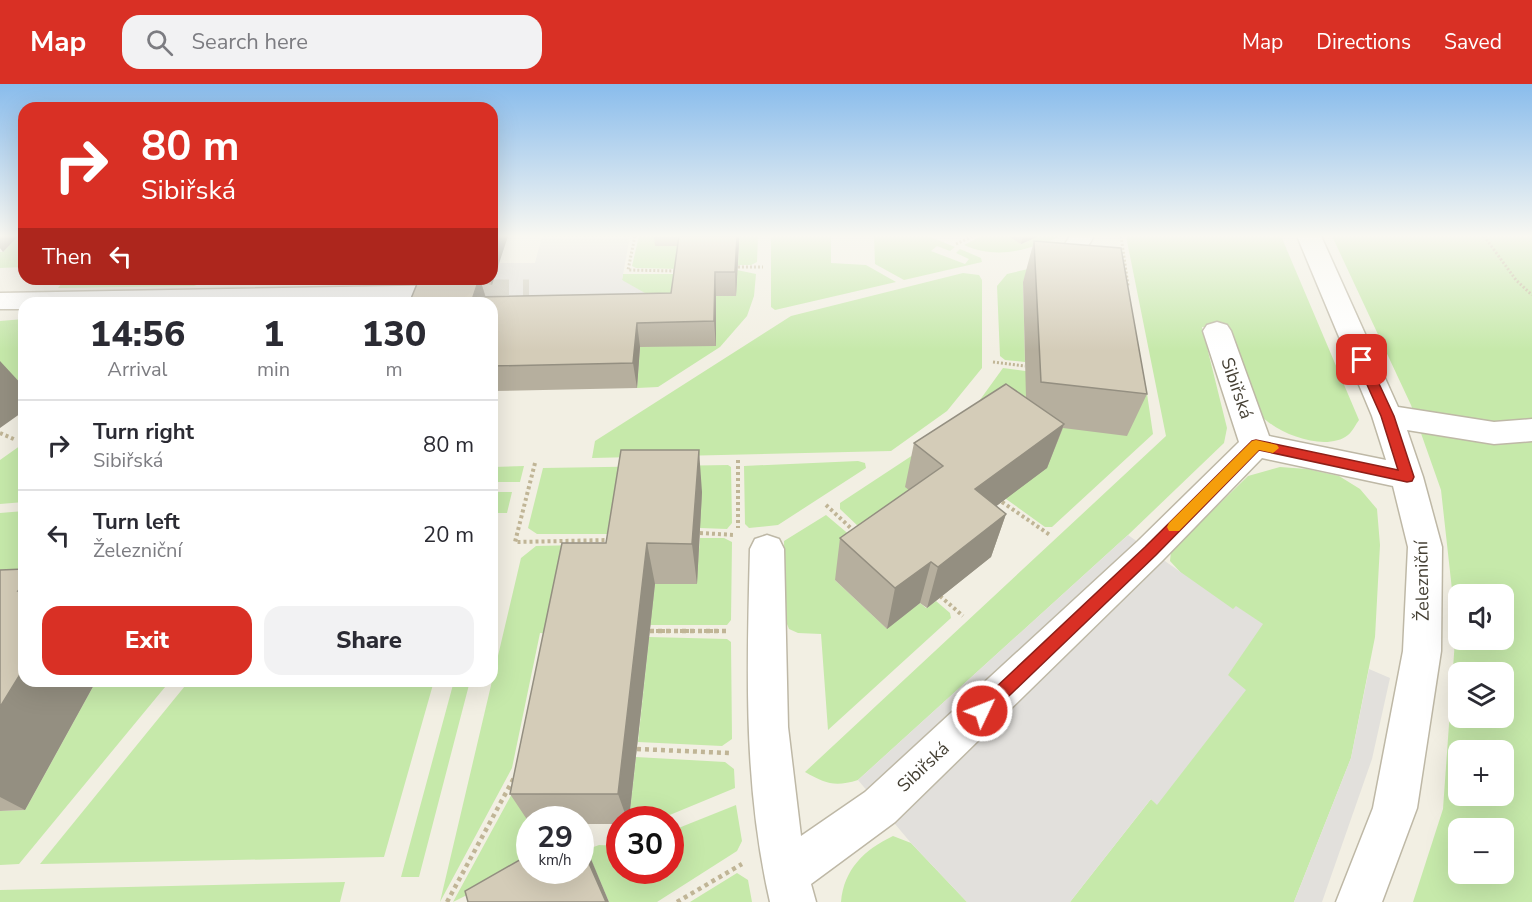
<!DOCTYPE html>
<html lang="en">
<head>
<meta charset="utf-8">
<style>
  :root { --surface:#fff; --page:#f2f2f3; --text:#2b2b33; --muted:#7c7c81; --line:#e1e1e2; --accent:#d93025 }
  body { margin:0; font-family:"Nunito Sans",sans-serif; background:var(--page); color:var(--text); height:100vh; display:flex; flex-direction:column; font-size:22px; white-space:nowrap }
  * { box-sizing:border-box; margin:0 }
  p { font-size:20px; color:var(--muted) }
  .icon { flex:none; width:33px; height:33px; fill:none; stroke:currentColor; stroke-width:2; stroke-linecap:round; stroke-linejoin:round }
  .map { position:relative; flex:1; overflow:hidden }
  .side { position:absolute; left:18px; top:213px; width:480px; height:390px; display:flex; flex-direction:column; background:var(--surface); border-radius:18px; box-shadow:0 6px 24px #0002 }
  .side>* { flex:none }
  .top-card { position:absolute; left:18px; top:18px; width:480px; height:183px; border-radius:18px; box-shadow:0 6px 24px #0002; background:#d93025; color:#fff; overflow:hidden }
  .fabs { position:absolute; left:1448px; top:500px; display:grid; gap:12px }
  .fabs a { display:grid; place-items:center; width:66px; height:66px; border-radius:12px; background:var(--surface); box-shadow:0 6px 24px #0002; font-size:30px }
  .speed { position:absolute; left:516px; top:722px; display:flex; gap:12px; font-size:30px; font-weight:700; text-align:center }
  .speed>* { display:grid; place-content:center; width:78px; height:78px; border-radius:50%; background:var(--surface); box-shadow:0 6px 24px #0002; line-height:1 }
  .speed small { font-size:15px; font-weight:400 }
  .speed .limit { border:9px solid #d22; background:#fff; color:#111 }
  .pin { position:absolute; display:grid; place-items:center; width:51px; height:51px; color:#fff; margin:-26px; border-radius:12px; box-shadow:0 3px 9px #0006 }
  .me { position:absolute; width:66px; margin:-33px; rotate:47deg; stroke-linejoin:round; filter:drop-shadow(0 0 4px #0008) }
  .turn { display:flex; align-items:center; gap:21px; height:126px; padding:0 24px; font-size:27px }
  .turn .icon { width:78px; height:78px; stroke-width:2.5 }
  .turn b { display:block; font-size:42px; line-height:51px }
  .then { display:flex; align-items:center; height:57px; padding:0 24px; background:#0003; gap:12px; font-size:22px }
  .eta { display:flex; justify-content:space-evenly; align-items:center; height:102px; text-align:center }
  .eta b { font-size:36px; font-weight:800; line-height:42px }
  .button { display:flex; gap:12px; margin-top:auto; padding:12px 24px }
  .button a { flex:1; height:69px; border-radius:18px; background:var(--accent); color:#fff; font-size:24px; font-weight:800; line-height:69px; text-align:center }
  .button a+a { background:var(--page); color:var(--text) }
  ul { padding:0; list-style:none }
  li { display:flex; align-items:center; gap:18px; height:90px; padding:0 24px; border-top:2px solid var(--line) }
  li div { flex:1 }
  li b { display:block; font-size:22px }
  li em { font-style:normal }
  header { display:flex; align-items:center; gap:36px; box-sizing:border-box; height:84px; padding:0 30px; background:var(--accent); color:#fff }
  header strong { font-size:28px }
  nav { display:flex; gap:33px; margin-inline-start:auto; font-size:21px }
  .search { width:420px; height:54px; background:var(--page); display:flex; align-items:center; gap:15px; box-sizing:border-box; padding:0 21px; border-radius:18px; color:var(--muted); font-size:22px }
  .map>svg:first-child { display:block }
</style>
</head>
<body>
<header>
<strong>Map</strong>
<div class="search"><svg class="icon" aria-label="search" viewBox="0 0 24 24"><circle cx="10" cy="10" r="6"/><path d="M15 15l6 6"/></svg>Search here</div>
<nav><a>Map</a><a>Directions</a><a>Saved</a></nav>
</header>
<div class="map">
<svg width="1532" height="818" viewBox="0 0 1532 818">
  <rect width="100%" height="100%" fill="#f2efe3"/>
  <path fill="#c6e9aa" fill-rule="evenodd" d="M18 152H24V183L0 184V168H3Z
    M639 152H657L683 162 680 185 636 184 632 182Z
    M713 152H758L757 178 751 181H738L739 161Z
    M771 152H831V179L866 181 896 198 775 226 771 223Z
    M874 152H928L955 163 950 167 937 162 931 167 965 180 969 175 956 169 960 165 981 174 982 178 904 196 875 180Z
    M981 152H1008L1021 160 1039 152H1061C1028 166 998 176 964 161Z
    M1126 152H1281L1359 336C1356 340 1352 348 1348 351 1324 370 1268 347 1254 323 1245 307 1235 263 1229 243H1202L1227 344 1224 359 1128 451 858 696C835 703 826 700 805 688L1166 352Z
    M1332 152H1532V818H1413L1443 725 1456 542 1441 406 1411 321ZM1458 510H1503V555H1458ZM1458 588H1503V633H1458ZM1458 666H1503V711H1458ZM1458 744H1503V789H1458Z
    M1028 185 1023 198 1025 278 1005 276 1000 272 997 202 1007 190Z
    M737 186 756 190 754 212 747 232 720 263 658 303 637 304 640 263 660 234 622 196 623 190H679L677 212H736Z
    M963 189 979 191 982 196V284L947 327 891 367 592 374 595 357 791 232Z
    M65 195H214L194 202 58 204Z
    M24 235V312L0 303V237Z
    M1003 284 1146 303 1153 350 1052 443H1045L1006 415 977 320Z
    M24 359V418L0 420V376Z
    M916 369 934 426 880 463 840 425V419Z
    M858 377 865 379 866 384 778 441 749 444 745 440 744 382Z
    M728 381 731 383 732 439 727 445 700 444 623 450H537L528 444 543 384Z
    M524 382 520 398H492V383Z
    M1280 383 1307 385 1339 392 1360 405 1377 425 1380 461 1375 553 1351 674 1294 818H1070L1151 715 1157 720 1228 591 1236 523 1233 526 1183 491 1170 477 1171 467 1248 392Z
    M492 408H512L507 429H492Z
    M24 427V491L0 524V429Z
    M826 431 871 469 835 496 886 544 920 519 926 524 936 517 950 529 951 534 828 646 821 550 798 549 789 545 785 535 784 457Z
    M700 454H724L732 458 731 536 727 541H650L655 500H696Z
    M622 460 566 550 540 549 512 684 440 818 521 474 536 462Z
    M649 553 727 555 731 558 732 655 722 662 638 658Z
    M96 597H170L19 780 0 781V727L25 726Z
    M189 597H434L384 773 40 780Z
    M454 597H470L419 793H401Z
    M636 673 725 678 734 685 735 704 660 735H629Z
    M527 682 529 780 453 818Z
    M736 721 742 757 737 767 657 818H609L591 776 580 768 599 761 619 762 620 786H670L671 747Z
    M893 752 911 759 967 818H841C844 785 864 766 893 752Z
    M737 789 748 796 752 818H690Z
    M345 798 340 818H0V806Z"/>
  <path fill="#e2e0dc" d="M542 152H630L622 196 652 213 448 219 457 195H492V179H535Z
    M1128 451 1233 525 1236 522 1263 540 1228 591 1246 606 1157 721 1151 715 1070 818H967L911 759 858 696Z
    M1369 585 1390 594 1372 675 1322 818H1294L1351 674Z"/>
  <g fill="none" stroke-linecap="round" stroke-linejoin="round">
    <path stroke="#cfccc0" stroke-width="27" stroke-dasharray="27 14" stroke-linecap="butt" d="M482 209H529"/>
    <g stroke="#beb8a6" stroke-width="3">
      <path id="minor" d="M1070 152H1094L1072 189 1063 192 1054 189 1050 184Z
        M1297 152H1321L1398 323 1494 338 1532 335V357L1494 360 1407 346 1423 393 1442 463 1441 567 1417 724 1382 818H1336L1373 724 1403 567 1408 463 1393 402 1262 374 1162 477 895 738 811 800 816 818H770C743 701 747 585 750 465L755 455 767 451 779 455 784 465 788 643 801 752 865 708 1138 457 1239 358 1203 247 1207 241 1217 238 1227 241 1231 247 1269 352 1386 376 1372 332Z
        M457 201 466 203 470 209 466 215 457 217 24 219V225H0V209Z"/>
    </g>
    <path stroke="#c0b596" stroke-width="3" stroke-dasharray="2 2" stroke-linecap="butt" d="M635 152 628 186 677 187
      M1121 152 1128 202
      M1484 152 1516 196 1532 211
      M956 160 973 152
      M738 183H763
      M993 278 1025 282"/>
    <path stroke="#c0b596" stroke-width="4" stroke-dasharray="3 3" stroke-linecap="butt" d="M0 349 16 356
      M738 376V444
      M535 379 515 458 610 456
      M1002 418 1050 451
      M826 421 854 447
      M700 449 735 451
      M940 512 963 532
      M650 547H728"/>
    <path stroke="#c0b596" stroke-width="4.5" stroke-dasharray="4 4" stroke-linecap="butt" d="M650 547H728
      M637 665 729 669
      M447 818 515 692
      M677 818 742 780"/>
    <use href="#minor" fill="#fff" fill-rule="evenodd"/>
  </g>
  <path fill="#b6af9e" d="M654 152H739L736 212H716V262L640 263 637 304 492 307V219L410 217 419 195H492V201L481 199 486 213 671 209 678 162H655Z
    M1008 152H1039L1021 160Z
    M1034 157 1147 310 1127 352 1063 344 1047 384 996 422 1006 430 991 473 927 524 920 519 887 545 835 496 840 454 909 406 905 403 914 359 1026 314 1023 198Z
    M702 408 697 500H655L629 735H620V740H580V735H530V740L510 710 606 459Z
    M0 486 24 597H96L25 726 0 727Z"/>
  <path fill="#948f81" d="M0 152H18L3 168 0 164Z
    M496 152H508L492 201 490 195H492V164Z
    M737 152H739V161L736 212 735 188Z
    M1023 152H1039L1021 160Z
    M715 188 716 212V262L714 237Z
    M479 195H480L487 218 473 213Z
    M637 239 640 263 637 304 633 279Z
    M0 277 24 303V327L0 344Z
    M1064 340 1047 384 962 448 975 405Z
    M699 366 702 408 697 500 692 460Z
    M1006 430 991 473 927 524 938 483Z
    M647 459 655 500 629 735H627L618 710Z
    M931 478 920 519 887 545 895 504Z
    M24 499V511L18 507Z
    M24 584V597H96L25 726 0 713V623Z
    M580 756 591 775 609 818H606L580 759Z"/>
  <path fill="#d4ccb8" stroke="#948f81" stroke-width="1.5" d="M492 152H496L492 164Z
    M679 152H737L735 188H715L714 237 637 239 633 279 492 282V219H246L410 217 419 195H479L473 213 671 209Z
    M1034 157 1121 164 1147 310 1041 298Z
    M1006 300 1064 340 975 405 1006 430 938 483 931 478 895 504 840 454 943 382 914 359Z
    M621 366H699L692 460 647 459 618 710H510L562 459H606Z
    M24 485V499L18 507H24V584L0 623V486Z
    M580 759 606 818H468L465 807 530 770V786H580Z"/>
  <linearGradient id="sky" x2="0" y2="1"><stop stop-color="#89bcec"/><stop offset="0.57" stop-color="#f9f8f2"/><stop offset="1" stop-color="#f9f8f2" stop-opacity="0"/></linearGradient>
  <rect width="1532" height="267" fill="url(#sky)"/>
  <path fill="#d93025" stroke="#8d1f18" stroke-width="1.5" d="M1362 272 1368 276 1394 332 1414 393 1412 397 1407 398 1259 366 1156 471 987 633 982 635 976 633 973 627 976 622 1145 463 1252 357 1256 356 1398 386 1381 332 1356 276Z"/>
  <path fill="#f59e0b" d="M1256 356 1277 361 1279 364 1273 369 1259 366 1179 447H1169L1167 443 1169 439 1252 357Z"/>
  <g text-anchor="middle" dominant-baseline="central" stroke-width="5" stroke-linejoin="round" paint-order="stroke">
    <g font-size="18" fill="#443f33" stroke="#fff">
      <text transform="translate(1237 304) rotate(71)">Sibiřská</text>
      <text transform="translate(1422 497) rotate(-91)">Železniční</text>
      <text transform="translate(923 683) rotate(-43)">Sibiřská</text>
    </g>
  </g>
</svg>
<div class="fabs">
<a><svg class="icon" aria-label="sound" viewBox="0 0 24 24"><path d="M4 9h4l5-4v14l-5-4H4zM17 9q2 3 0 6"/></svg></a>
<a><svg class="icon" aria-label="layers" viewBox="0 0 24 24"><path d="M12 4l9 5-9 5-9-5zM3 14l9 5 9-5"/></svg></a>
<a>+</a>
<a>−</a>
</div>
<div class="speed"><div>29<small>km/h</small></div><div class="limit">30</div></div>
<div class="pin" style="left:1362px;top:276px;background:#d93025"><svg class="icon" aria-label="arrive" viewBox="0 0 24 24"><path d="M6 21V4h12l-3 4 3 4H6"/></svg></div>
<svg class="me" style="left:982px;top:627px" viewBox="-20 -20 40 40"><circle r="17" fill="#d93025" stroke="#fff" stroke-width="3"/><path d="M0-11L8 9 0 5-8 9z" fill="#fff"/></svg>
<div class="top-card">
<div class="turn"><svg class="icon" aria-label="right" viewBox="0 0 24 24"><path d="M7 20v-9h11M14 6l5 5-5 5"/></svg><div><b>80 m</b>Sibiřská</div></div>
<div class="then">Then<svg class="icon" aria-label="left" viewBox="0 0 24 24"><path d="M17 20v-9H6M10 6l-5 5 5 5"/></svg></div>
</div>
<section class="side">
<div class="eta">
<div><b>14:56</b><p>Arrival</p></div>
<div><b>1</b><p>min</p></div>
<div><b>130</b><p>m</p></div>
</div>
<ul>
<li><svg class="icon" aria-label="right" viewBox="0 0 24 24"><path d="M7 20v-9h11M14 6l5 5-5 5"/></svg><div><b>Turn right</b><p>Sibiřská</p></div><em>80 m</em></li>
<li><svg class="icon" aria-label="left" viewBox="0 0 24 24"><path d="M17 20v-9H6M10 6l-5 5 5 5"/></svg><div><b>Turn left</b><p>Železniční</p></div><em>20 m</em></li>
</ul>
<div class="button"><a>Exit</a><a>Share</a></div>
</section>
</div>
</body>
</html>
